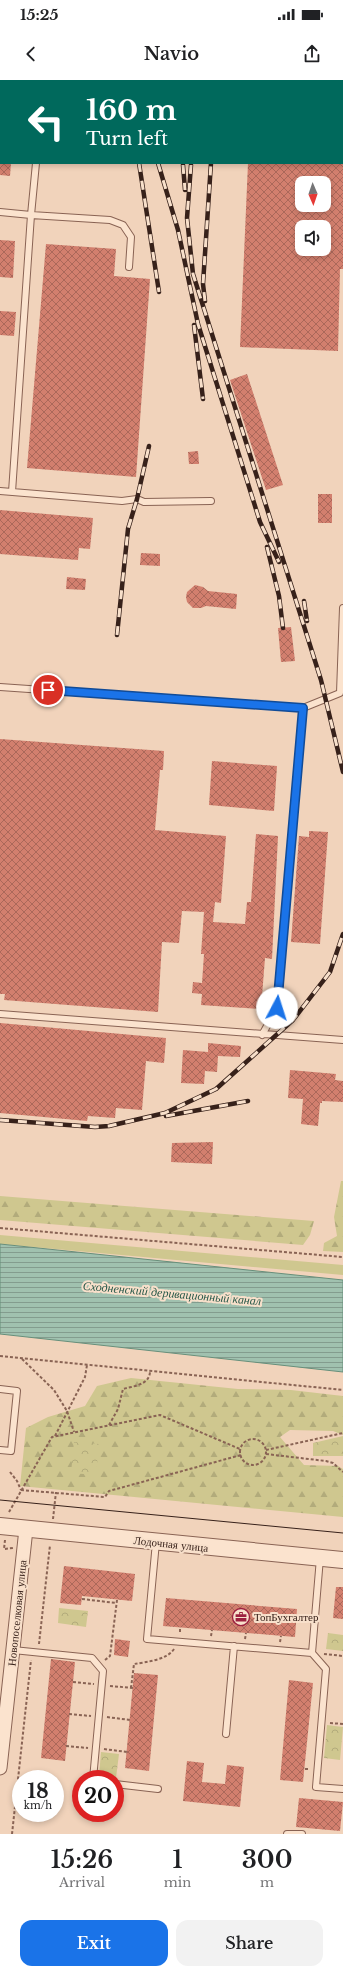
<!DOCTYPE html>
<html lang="en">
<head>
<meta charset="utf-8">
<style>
  :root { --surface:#fff; --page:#f2f2f2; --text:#202124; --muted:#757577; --accent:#1a73e8 }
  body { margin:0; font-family:"Libre Baskerville",serif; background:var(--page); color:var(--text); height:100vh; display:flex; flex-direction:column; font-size:15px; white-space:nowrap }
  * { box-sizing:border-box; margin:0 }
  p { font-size:13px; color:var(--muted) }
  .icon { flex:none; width:22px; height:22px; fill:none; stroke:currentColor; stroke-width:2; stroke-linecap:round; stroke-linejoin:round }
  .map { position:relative; height:1754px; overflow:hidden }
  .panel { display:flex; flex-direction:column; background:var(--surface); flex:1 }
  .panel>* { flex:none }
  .hud { position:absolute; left:0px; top:0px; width:343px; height:84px; box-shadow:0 2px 6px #0003; background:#00695c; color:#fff; overflow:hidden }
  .needle { width:26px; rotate:178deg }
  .buttons { position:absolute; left:295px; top:96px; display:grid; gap:8px }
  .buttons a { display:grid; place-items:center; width:36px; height:36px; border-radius:8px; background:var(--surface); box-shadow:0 2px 6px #0003; font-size:20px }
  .speed { position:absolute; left:12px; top:1690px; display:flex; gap:8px; font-size:20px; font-weight:700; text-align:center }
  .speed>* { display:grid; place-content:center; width:52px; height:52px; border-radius:50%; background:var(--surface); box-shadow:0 2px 6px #0003; line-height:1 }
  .speed small { font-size:10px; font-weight:400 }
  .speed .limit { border:6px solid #d22; background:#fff; color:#111 }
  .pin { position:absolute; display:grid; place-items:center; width:34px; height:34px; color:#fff; margin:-17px; border:2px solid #fff; border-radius:50%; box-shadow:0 1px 4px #0007 }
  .me { position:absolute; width:44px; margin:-22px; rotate:5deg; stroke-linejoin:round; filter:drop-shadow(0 0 3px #0008) }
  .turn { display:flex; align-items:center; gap:14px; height:84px; padding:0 20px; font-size:18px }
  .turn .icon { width:52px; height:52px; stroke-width:2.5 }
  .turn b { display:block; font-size:28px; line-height:34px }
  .eta { display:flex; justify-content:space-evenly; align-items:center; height:68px; text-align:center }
  .eta b { font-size:24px; font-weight:600; line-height:28px }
  .primary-button { display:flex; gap:8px; margin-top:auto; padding:8px 20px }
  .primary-button a { flex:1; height:46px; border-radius:12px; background:var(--accent); color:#fff; font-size:16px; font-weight:600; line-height:46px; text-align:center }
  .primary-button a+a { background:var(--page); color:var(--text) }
  .status { display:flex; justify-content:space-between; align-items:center; height:28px; padding:0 20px; background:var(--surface); direction:ltr }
  .status svg { height:11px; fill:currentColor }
  header { display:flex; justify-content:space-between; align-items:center; height:52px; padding:0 20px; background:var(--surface); font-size:18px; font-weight:600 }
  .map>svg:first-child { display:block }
</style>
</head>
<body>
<div class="status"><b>15:25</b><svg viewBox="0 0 49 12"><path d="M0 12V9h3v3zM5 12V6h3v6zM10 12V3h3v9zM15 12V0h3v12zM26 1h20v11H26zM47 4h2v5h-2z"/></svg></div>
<header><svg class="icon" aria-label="back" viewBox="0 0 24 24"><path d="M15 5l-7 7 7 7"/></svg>Navio<svg class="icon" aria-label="share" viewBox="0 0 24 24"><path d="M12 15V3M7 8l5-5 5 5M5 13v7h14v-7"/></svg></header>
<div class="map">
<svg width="343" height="1754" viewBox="0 0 343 1754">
  <defs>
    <pattern id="forest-firs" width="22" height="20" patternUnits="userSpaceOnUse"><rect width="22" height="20" fill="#cfc78f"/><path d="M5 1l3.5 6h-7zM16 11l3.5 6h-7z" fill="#b2ab7b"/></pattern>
    <pattern id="park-crowns" width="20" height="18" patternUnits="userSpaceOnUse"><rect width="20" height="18" fill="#cfc78f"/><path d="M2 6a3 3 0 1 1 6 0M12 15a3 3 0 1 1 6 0" fill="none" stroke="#b2ab7b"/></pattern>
    <pattern id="water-rules" width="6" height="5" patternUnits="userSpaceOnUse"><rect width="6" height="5" fill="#a0c1af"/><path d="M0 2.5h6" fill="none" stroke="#839c8e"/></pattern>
    <pattern id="building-cross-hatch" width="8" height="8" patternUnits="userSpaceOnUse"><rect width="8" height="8" fill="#d27f6e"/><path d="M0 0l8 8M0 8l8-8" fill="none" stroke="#ab685a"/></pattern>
  </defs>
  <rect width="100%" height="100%" fill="#f1d3bb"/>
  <path fill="#cfc78f" d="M0 1155 343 1185V1195L0 1164Z"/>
  <path fill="url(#forest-firs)" d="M341 1101H343V1172L323 1171 324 1163 337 1156 334 1137Z
    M0 1116 314 1141 310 1155 303 1165 0 1140Z
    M131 1298 238 1309 291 1310 343 1316V1355L333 1351 290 1350 280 1357 304 1385 338 1386 343 1389V1437L20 1406 26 1348 48 1337 85 1326 97 1306Z"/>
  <path fill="url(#park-crowns)" d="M343 1356V1376H313V1363Z
    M74 1362 99 1364 96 1395 71 1393Z
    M59 1528 88 1531 86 1547 58 1543Z
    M328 1553 343 1555V1571L326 1569Z
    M327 1645 343 1647 340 1680 324 1678Z
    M101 1672 119 1674 116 1698 99 1696Z"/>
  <path fill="url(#water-rules)" stroke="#678f7b" d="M0 1164 343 1200V1292L0 1254Z"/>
  <path fill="url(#building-cross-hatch)" fill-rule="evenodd" d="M0 83H11L10 96 0 95Z
    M248 83H343V189H340L338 271 240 267ZM302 103H324V125H302ZM302 147H324V169H302Z
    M0 160 15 161 13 198 0 197Z
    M46 164 116 169 114 196 150 199 136 397 27 388Z
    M0 231 16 232 14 256 0 255Z
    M247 294 283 405 266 410 230 300Z
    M198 371 199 384H189L188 372Z
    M318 414H332V443H318Z
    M0 430 93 438 90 469 79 468 78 480 0 474Z
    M141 473 160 474V486L140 485Z
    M67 497 86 499 85 510 66 509Z
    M195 505 203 507 208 511 237 514 236 529 206 526 201 528H193L187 522 186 517 187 512Z
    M291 547 295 581 281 582 278 548Z
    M0 659 164 671 163 690H160L155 750 226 756 221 823 215 822 213 842 245 844 247 822H251L256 754 278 756 272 879 265 878 261 929 201 925 202 914 192 913 193 902 202 903 204 874H201L204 832 182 831 179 863 162 862 158 932 4 920 5 914H0Z
    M212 681 277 686 274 731 209 725Z
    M309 751 328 752 320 864 291 862 299 756 309 757Z
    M0 943 166 958 164 983 146 981 142 1030 116 1028 115 1038 88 1036 87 1041 0 1033Z
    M208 963 241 966 240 977 218 976 217 992 205 991 204 1004 181 1003 183 970 208 972Z
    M290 990 336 994 335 1000 343 1001V1022L322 1021V1023H320L318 1046 301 1044 303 1019 288 1018Z
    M213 1062 212 1084 171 1082 172 1063Z
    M64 1486 135 1494 132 1521 82 1516 81 1525 60 1523Z
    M336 1507H343V1539L333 1538Z
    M166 1518 297 1529 295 1557 163 1546Z
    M115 1559 130 1561 128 1577 114 1575Z
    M51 1579 75 1582 65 1681 41 1678Z
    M134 1593 158 1595 149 1691 125 1688Z
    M289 1600 313 1603 303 1702 280 1700Z
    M187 1681 204 1683 202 1702 225 1704 227 1685 244 1687 240 1727 183 1721Z
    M299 1718 343 1722 340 1751 296 1747Z"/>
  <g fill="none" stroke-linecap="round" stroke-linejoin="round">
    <g stroke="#896354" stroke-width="8">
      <path id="service" d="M44 1V0
        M0 132 31 135 36 83
        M0 411 122 421 137 419 144 422 211 421
        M12 412 31 135 110 140 123 145 131 157 129 187
        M0 607 303 628 340 613 343 528
        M0 934 343 960
        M262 955 277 928 303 628
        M0 1309 17 1311 11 1371 0 1370
        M156 1462 147 1559 312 1573 320 1478
        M13 1570 92 1578 103 1591 93 1699
        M312 1573 326 1589 316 1707 343 1709
        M226 1654 234 1566
        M115 1704 158 1709
        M287 1754H302"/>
    </g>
    <g stroke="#896354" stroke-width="15">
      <path id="minor" d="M0 1688 26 1449"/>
    </g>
    <g stroke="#896354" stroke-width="18">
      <path id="tertiary" d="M0 1446 343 1480"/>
    </g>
    <path stroke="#896354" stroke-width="2" stroke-dasharray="3 2" stroke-linecap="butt" d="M0 1148 343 1177
      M0 1276 343 1310
      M22 1279 54 1310 67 1331 74 1352
      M109 1345 118 1329 123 1309C134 1306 149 1305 150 1292
      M55 1356 85 1297 87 1285
      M240 1372a13 13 0 1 1 26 0a13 13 0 1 1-26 0Z
      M266 1370 343 1353
      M266 1374 326 1381 333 1383 343 1392
      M10 1392 17 1401 21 1410
      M21 1410 105 1417 109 1411 241 1375
      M9 1432 52 1357 160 1335 240 1369
      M53 1439 56 1412
      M5 1460 4 1469 13 1468
      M82 1519 116 1523
      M180 1552V1547
      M211 1556 212 1550
      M245 1559 246 1553
      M280 1562 281 1556
      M39 1564 50 1465
      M324 1574 343 1576
      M105 1580 110 1576 117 1520
      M73 1602 94 1604
      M110 1606 133 1608
      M131 1608 134 1584C146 1582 167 1580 174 1569
      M69 1634 91 1636
      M107 1637 130 1640
      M330 1643 343 1644
      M66 1666 88 1668
      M104 1669 127 1672
      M305 1689H310
      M12 1754 31 1580"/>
    <use href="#service" stroke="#fbe3ce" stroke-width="6"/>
    <use href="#minor" stroke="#fbe3ce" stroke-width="13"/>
    <use href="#tertiary" stroke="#fbe3ce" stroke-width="16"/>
    <path stroke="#37211a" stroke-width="1" d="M0 1420 343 1453"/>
    <g stroke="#37211a" stroke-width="4.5">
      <path id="rail" d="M132 0V1
        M235 1 236 0
        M139 83 159 212
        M158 83 178 150 198 244 260 442 279 482
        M183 85 185 110
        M191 85 187 138 193 194 321 600 343 692
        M205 221 203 204 211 83
        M194 245 203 319
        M267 467 279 516 283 548
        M304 521 307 541
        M117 555 128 449 137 419 149 366
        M166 1036 248 1021
        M0 1040 95 1047 109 1046 165 1033 216 1009 293 940 330 892 343 854"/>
    </g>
    <use href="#rail" stroke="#f8e0cb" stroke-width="3" stroke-dasharray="9" stroke-linecap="butt"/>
  </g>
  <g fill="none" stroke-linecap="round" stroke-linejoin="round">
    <g stroke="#114b97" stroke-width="10">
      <path id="route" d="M48 610 303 628 277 928"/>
    </g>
    <use href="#route" stroke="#1a73e8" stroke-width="7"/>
  </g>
  <defs>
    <g id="office-ring" transform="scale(0.9)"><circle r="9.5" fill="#f8e0cb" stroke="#9c203f" stroke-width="1.5"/><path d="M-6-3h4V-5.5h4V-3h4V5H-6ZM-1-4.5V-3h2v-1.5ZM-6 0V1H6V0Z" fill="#9c203f"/></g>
  </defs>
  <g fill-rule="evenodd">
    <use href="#office-ring" x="241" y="1537"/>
  </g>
  <g text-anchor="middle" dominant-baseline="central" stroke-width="4" stroke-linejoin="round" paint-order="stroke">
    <g font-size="11" fill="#37211a" stroke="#f8e0cb">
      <text transform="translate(171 1464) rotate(6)">Лодочная улица</text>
      <text transform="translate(17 1533) rotate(-84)">Новопоселковая улица</text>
    </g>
    <g font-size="11" fill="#37211a" stroke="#f8e0cb" text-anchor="start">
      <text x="254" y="1537">ТопБухгалтер</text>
    </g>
    <g font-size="12" font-style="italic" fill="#285849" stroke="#f8e0cb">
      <text transform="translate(172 1213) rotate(5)">Сходненский деривационный канал</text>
    </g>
  </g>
</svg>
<div class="buttons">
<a><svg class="needle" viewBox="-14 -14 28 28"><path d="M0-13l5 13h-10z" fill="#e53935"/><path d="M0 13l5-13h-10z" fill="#757577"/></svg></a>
<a><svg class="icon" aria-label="sound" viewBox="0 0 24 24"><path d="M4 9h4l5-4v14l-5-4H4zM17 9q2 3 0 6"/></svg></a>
</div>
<div class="speed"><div>18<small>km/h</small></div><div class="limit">20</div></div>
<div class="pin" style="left:48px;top:610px;background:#d93025"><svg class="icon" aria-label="arrive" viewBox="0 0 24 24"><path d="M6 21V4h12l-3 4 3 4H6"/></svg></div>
<svg class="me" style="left:277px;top:928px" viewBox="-20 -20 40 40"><circle r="19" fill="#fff"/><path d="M0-13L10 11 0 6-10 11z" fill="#1a73e8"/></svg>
<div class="hud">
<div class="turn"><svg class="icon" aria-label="left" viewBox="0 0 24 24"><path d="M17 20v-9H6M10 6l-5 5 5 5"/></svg><div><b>160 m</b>Turn left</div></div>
</div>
</div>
<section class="panel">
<div class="eta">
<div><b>15:26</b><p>Arrival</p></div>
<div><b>1</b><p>min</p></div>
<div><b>300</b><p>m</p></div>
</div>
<div class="primary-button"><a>Exit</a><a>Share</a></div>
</section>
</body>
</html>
